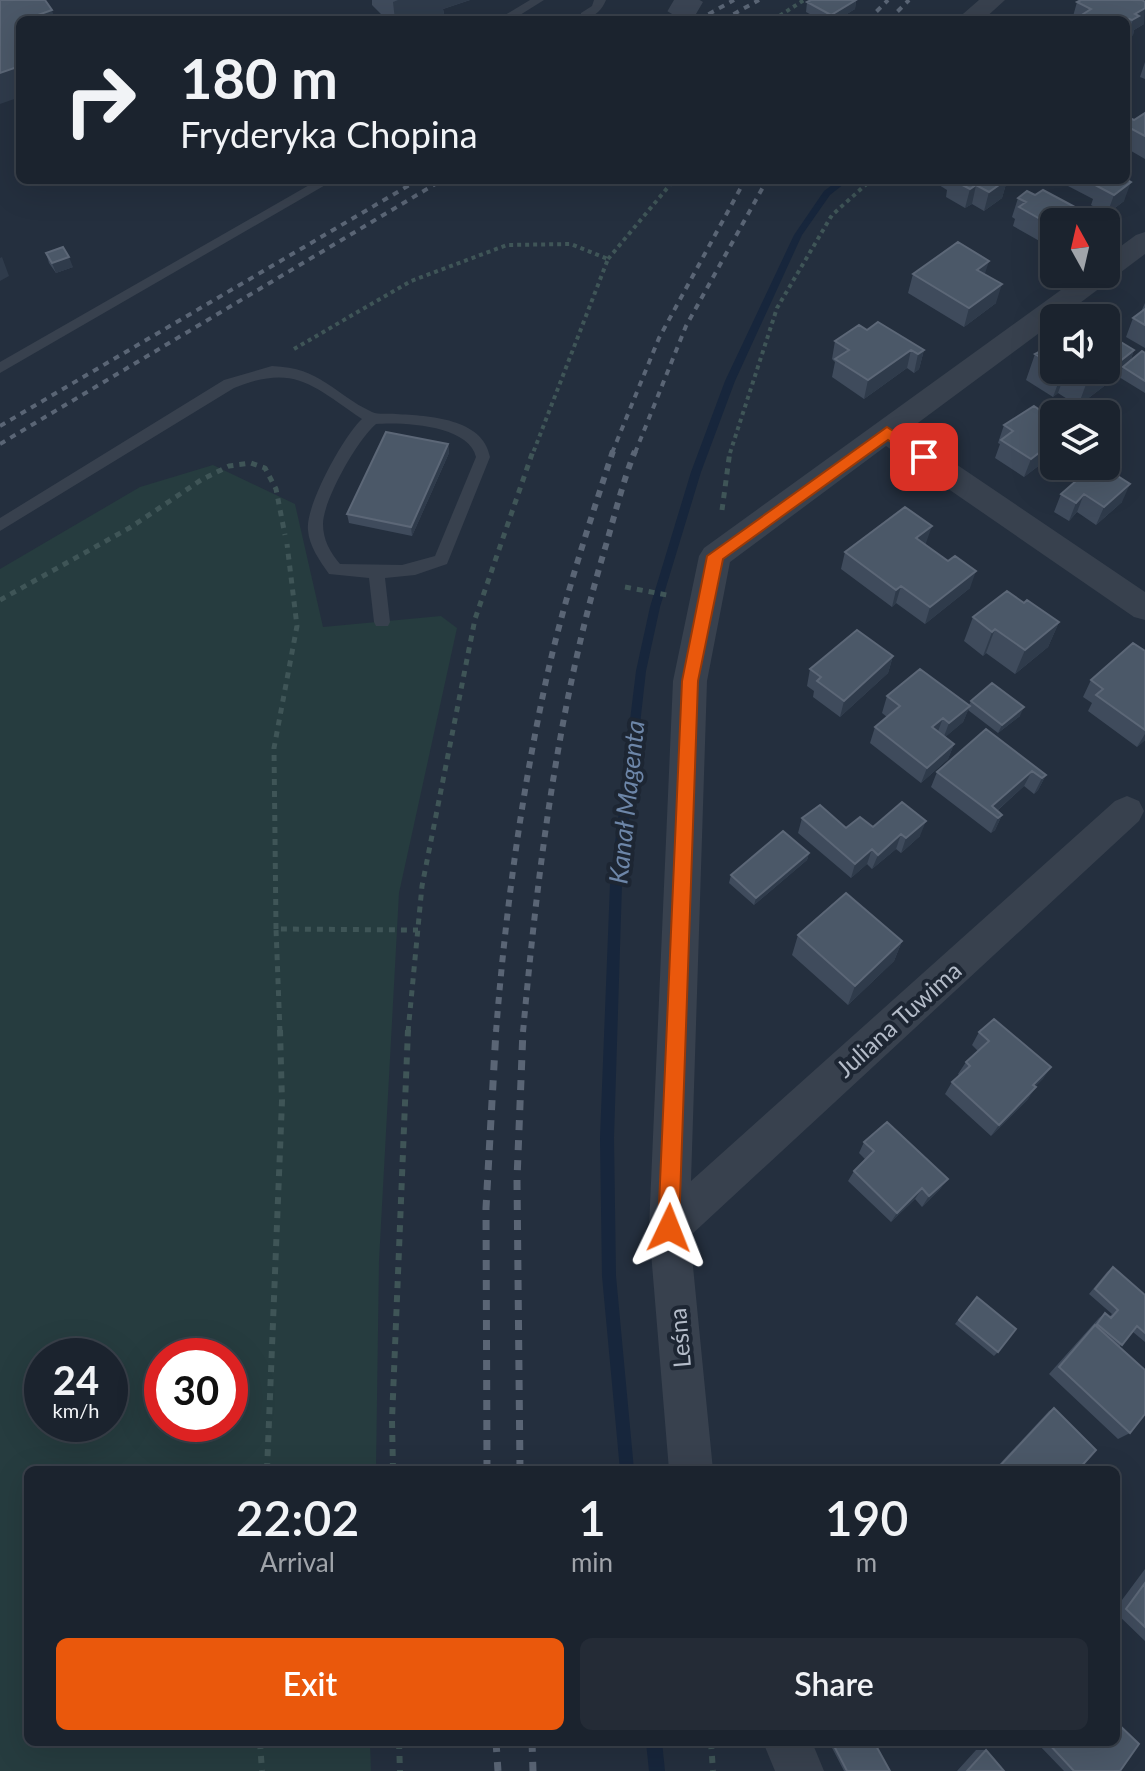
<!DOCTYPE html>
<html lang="en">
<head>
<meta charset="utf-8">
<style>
  :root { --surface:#1b232e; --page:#242b36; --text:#f1f3f6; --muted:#a0a4aa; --line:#39404a; --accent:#ea580c }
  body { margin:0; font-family:Lato,sans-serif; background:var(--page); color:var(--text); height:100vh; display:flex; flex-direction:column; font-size:30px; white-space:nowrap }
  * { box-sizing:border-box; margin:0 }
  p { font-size:26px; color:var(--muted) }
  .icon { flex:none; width:44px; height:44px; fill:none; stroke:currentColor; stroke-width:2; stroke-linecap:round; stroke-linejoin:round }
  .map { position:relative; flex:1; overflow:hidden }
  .panel { position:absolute; left:24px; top:1466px; width:1096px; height:280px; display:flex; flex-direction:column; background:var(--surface); border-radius:12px; box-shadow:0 8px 32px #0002,0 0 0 2px var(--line) }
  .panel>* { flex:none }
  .guide { position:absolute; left:16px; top:16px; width:1114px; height:168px; border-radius:12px; box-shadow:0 8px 32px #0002,0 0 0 2px var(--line); background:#1b232e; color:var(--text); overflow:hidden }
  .needle { width:52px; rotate:352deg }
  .fabs { position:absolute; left:1040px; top:208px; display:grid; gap:16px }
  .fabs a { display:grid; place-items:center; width:80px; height:80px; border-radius:12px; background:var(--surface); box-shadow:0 8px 32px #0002,0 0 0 2px var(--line); font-size:40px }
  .speed { position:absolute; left:24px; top:1338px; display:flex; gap:16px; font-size:40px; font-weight:700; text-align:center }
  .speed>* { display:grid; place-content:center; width:104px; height:104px; border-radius:50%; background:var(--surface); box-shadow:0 8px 32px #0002,0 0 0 2px var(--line); line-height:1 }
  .speed small { font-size:20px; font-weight:400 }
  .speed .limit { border:12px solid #d22; background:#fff; color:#111 }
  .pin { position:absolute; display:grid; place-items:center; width:68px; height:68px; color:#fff; margin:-34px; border-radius:16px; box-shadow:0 4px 12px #0006 }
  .me { position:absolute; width:88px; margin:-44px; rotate:2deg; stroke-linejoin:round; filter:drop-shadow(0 0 6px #0008) }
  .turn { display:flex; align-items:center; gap:28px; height:168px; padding:0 32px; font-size:36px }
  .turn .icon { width:104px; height:104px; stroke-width:2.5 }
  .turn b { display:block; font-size:56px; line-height:68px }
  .eta { display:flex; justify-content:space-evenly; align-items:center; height:136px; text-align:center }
  .eta b { font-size:48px; font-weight:600; line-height:56px }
  .button { display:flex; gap:16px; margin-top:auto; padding:16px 32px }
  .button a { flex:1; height:92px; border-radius:12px; background:var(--accent); color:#fff; font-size:32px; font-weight:600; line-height:92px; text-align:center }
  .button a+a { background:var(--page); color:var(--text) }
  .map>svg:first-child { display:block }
</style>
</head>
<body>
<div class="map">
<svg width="1145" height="1771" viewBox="0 0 1145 1771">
  <rect width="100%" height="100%" fill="#242f3e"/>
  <path fill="#263c3f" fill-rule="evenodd" d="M213 465 295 504 323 627 441 616 457 628 399 893 379 1261 376 1470H28V1742H370L371 1771H0V569L140 487ZM42 1356H110V1424H42ZM162 1356H230V1424H162Z"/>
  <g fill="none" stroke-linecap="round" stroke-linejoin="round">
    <path fill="#17263c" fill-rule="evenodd" d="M839 180H849L830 195 802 235 735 381 701 472 660 607 646 671 622 884 614 1138 616 1276 634 1470H620L602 1276 600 1138 610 884 636 671 650 607 691 472 725 381 794 235 824 191Z
      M646 1742H662L665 1771H649Z"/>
    <path stroke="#3a4453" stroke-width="26" stroke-dasharray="26 13" stroke-linecap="butt" d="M674 0 708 20"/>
    <path stroke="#3f5557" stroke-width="4" stroke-dasharray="4 4" stroke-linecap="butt" d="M773 20 804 0
      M608 259 674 180
      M294 349 411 281 507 245 571 244 608 259 533 453
      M730 453 777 308 832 215 871 180"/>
    <path stroke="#3f5557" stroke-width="5" stroke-dasharray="6 6" stroke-linecap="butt" d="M722 510 730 451
      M625 587 672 596
      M0 600 131 527 201 480 229 466 251 463 265 468 276 489 285 535
      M276 929 274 748 297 626 287 544
      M280 1032 276 929 418 930
      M408 1032 422 886 475 619 533 451"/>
    <path stroke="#3f5557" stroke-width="6" stroke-dasharray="7 7" stroke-linecap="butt" d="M267 1470 282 1101 280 1030
      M393 1470 392 1420 408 1030
      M260 1742 262 1771
      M399 1742 400 1771
      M711 1742 713 1771"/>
    <path fill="#38414e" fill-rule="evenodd" d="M530 0H544L512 20H497Z
      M594 0H606C602 10 593 20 581 17V13L592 6Z
      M318 180H334L0 373V362Z
      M272 366C322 368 332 393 372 412 379 415 388 413 396 414 429 416 483 418 490 457L447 564 415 575 385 578 390 622 388 626H376L374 622 369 578 329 574C320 561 309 546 308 530 305 506 344 435 362 419 313 386 295 363 234 388L0 531V518L224 380ZM376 424C403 422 469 425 476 457L435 556 402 565 340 564C330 552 323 540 323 524 323 500 358 439 376 424Z"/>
    <path fill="#38414e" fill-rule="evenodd" d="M979 0H1005L983 20H956Z
      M1145 232V254L1060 318H1054V322L907 431 1145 592V620L1134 617 886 446 730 562 707 681 691 1181 1115 801 1127 796 1139 801 1144 811 1139 821 690 1236 713 1470H669L649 1228 673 681 699 556 704 548 1083 274H1106V257L1136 235Z
      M763 1742H812L824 1771H775Z"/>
    <path stroke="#5a6575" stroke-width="4" stroke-dasharray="6 6" stroke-linecap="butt" d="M698 20 734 0
      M723 20 759 0
      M868 20 888 0
      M889 20 909 0
      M0 426 418 180
      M0 444 442 180
      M612 453 659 338 745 180
      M635 453 686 326 767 180"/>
    <path stroke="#5a6575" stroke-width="6" stroke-dasharray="7 7" stroke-linecap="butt" d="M496 1032C505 917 520 803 544 690 561 609 587 530 613 451
      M523 1032C538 867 558 704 606 545 615 514 623 481 635 451"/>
    <path stroke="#5a6575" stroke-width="7" stroke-dasharray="10 10" stroke-linecap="butt" d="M487 1470 486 1208 496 1030
      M520 1470 517 1179 523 1030
      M496 1742 498 1771
      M532 1742 533 1771"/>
  </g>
  <path fill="#3f4b5c" d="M372 0H470L443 9 444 14 424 20H387L372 5Z
    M856 0 855 9 837 20H821L806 12 807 2Z
    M1077 2 1144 24 1134 30 1133 35 1126 40V20H1072Z
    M1145 62V79L1140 77Z
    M1145 113V159L1126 148V120H1134Z
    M940 180H1011L1006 184 1002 198 984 211 972 204 965 208 946 197 947 190 939 185Z
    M1070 180H1126L1124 201 1107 214 1091 205 1093 199 1068 186Z
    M1035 195 1073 206 1068 222H1054L1043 243 1013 226 1015 219 1012 217 1018 198Z
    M46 253 73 267 56 273 49 263Z
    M913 274H985L996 303 964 327 908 293Z
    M1145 303V348L1126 337 1133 318 1141 312Z
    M867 330 924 350 919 369 914 373 907 368 864 399 832 377 835 362 832 359 835 341Z
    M1054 340V370H1106L1134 350 1130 362 1145 353V393L1119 377 1120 374 1078 406 1058 393 1053 397 1026 380 1035 354 1050 346 1051 341Z
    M1054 420V460L1050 457 1024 477 995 458 1000 444 998 443 1004 425Z
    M448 444 449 453 412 536 349 523 347 514Z
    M1093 466 1122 502 1096 525 1077 512 1069 521 1054 512 1061 494Z
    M926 543 925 544 970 588 925 624 896 603 892 607 841 569 845 552Z
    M1024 603 1059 622 1048 647 1015 674 986 653 983 656 964 641 973 617Z
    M1145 651V740L1137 747 1088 711 1092 703 1083 697 1091 680Z
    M893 656 888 673 840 717 813 697 814 691 807 686 810 669Z
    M887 696 969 705 971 701 1020 716 998 733 968 710 963 722 945 737 954 744 948 759 921 783 870 743 875 727 887 717 882 713Z
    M986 729 1046 775 1038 790 1034 794 1024 786 997 811 1002 815 995 830 991 833 931 787 937 772Z
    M802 818 846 828 873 827 920 836 901 853 896 849 872 869 867 864 851 878 798 833Z
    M809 853 807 860 754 905 729 883 731 875Z
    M798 935 902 941 894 961 848 1005 792 955Z
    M979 1032 1051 1067 1035 1086 1028 1099 991 1136 945 1094 952 1082 959 1075 958 1074 966 1062 978 1051 972 1045Z
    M864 1142 948 1179 940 1189 922 1207 915 1199 891 1222 848 1181 854 1171 865 1159 859 1153Z
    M1113 1267 1145 1295V1342L1133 1332 1119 1347 1130 1433 1118 1439 1049 1374 1099 1318 1105 1313 1109 1317 1112 1314 1089 1294 1107 1272Z
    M973 1301 998 1352 994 1356 955 1324Z
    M1054 1408 1078 1470H994L1049 1411Z
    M1145 1569V1641L1116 1613V1608Z
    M829 1742H874L890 1771H844Z
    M1036 1742H1116L1120 1771H1064Z
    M976 1750H986L1004 1771H957Z"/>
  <path fill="#2f3b4b" d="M398 0H470L443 9 444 14 424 20H395L393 2Z
    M856 0 855 9 837 20H830L831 15Z
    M1145 8 1144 24 1134 30 1133 35 1126 39 1135 14Z
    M52 10 55 20H36L35 16Z
    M20 66V97L0 104V73Z
    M997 180H1011L1006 184 1002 198 984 211 989 192Z
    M1131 182 1124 201 1107 214 1114 195Z
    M976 185 972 204 965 208 970 189Z
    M1073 206 1068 222H1054V235L1043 243 1049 224Z
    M2 257 9 276 0 281V258Z
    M69 257 73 267 56 273 52 263Z
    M989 261 983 280 977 270Z
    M1002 284 996 303 964 327 969 308Z
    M911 350 907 368 864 399 868 380Z
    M924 350 919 369 914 373 918 354Z
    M1134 350 1127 369 1123 367 1120 374 1078 406 1088 379 1101 370H1106V366L1112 362Z
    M1063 370H1066L1058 393 1053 397Z
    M1054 441V446L1050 457 1024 477 1031 459Z
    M448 444 449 453 412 536 411 527Z
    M1130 484 1122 502 1096 525 1104 507Z
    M1084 494 1077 512 1069 521 1076 503Z
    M932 526 926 543 911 555 916 538Z
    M976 571 970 588 925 624 930 607Z
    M901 586 896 603 892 607 896 590Z
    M1059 622 1048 647 1015 674 1025 650Z
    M995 629 986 653 983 656 992 632Z
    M893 656 888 673 840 717 844 701Z
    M970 706 963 722 943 739 949 723Z
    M1024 707 1020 716 998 733 1002 725Z
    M943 718 937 734 932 727Z
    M1145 734V740L1137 747Z
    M954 744 948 759 921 783 927 768Z
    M1032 771 1024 786 993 814 992 806Z
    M1046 775 1038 790 1034 794 1042 778Z
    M1002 815 995 830 991 833 998 818Z
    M926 821 920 836 901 853 906 838Z
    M901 834 896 849 872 869 878 855Z
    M872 849 867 864 851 878 855 864Z
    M809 853 807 860 754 905 756 898Z
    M902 941 894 961 848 1005 855 986Z
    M1051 1067 1043 1079 1025 1097 1033 1085Z
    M1036 1087 1028 1099 991 1136 999 1125Z
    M948 1179 940 1189 922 1207 929 1196Z
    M922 1188 915 1199 891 1222 897 1213Z"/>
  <path fill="#4b5868" stroke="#5c6777" stroke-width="2" d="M0 0H45L52 10 35 16 38 20H20V66L0 73Z
    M811 0H856L831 15 807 2Z
    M1081 0H1142L1145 2V8L1135 14 1139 16 1132 20 1129 19 1126 20H1089L1080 16 1091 9 1077 2Z
    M1145 113V136L1126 126V120L1130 118 1134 120Z
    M1126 179 1131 182 1114 195 1097 186 1102 182 1099 180Z
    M953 180H1006L989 192 976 185 970 189Z
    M1043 190 1073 206 1049 224 1019 207 1026 202 1018 198 1027 191 1035 195Z
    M958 242 989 261 977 270 1002 284 969 308 913 274Z
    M63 247 69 257 52 263 46 253Z
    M1145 309V325L1133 318Z
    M878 322 924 350 918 354 911 350 868 380 835 359 849 350 835 341 859 325 867 330Z
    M1106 333 1134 350 1109 370 1112 362 1106 358Z
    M1054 344V365L1035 354Z
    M1142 351 1145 353V381L1123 367Z
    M1106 358 1112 362 1106 366Z
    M1073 370H1101L1088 379Z
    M1034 406 1054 420V441L1031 459 1001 440 1013 431 1004 425Z
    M386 432 448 444 411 527 347 514Z
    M1093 466H1102L1130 484 1104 507 1084 494 1076 503 1061 494Z
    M905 507 932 526 916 538 948 561 955 556 976 571 930 607 901 586 896 590 845 552Z
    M1007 591 1024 603 1027 600 1059 622 1025 650 995 629 992 632 973 617Z
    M857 630 893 656 844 701 817 681 821 677 810 669Z
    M1133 643 1145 651V730L1096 695 1103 689 1091 680Z
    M920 669 970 706 949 723 943 718 932 727 954 744 927 768 875 727 900 706 887 696Z
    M992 683 1024 707 1002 725 971 701Z
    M986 729 1046 775 1042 778 1032 771 992 806 1002 815 998 818 937 772Z
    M902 802 926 821 906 838 901 834 878 855 872 849 855 864 802 818 820 805 846 828 860 817 873 827Z
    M783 831 809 853 756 898 731 875Z
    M846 893 902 941 855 986 798 935Z
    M994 1019 1051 1067 1033 1085 1036 1087 999 1125 952 1082 970 1066 966 1062 989 1041 979 1032Z
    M887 1122 948 1179 929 1196 922 1188 897 1213 854 1171 874 1151 864 1142Z
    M1113 1267 1145 1295V1333L1137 1326 1122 1345 1097 1324 1105 1313 1111 1318 1118 1310 1095 1289Z
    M977 1297 1016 1329 998 1352 959 1320Z
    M1095 1325 1145 1370V1414L1130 1433 1059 1367Z
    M1054 1408 1096 1450 1078 1470H996Z
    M1145 1583V1627L1126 1609Z
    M1116 1722 1139 1744 1120 1771H1074L1047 1742H1116Z
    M832 1742H874L890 1771H847Z
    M986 1750 1004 1771H967Z"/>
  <path fill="#ea580c" stroke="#983908" stroke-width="2" d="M887 427 929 454V461H918L888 440 723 559 698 681 679 1228 676 1235 669 1238 661 1235 658 1228 682 681 707 556Z"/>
  <g text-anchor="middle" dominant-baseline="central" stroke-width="8" stroke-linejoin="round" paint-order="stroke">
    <g font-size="24" fill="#b4bcc9" stroke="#1d2633">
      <text transform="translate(898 1019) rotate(-42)">Juliana Tuwima</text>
      <text transform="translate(679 1338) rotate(-95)">Leśna</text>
    </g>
    <g font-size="26" font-style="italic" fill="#6d86a8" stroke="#1d2633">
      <text transform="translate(626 802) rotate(-84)">Kanał Magenta</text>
    </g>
  </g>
</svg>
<div class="fabs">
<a><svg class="needle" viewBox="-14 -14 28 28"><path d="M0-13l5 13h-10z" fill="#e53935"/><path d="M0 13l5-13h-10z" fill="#a0a4aa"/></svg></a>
<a><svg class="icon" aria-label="sound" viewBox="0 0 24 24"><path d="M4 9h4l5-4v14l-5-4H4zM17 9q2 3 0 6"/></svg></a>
<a><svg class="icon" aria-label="layers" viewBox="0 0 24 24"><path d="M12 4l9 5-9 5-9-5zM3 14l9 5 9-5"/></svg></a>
</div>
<div class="speed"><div>24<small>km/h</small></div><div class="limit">30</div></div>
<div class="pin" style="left:924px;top:457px;background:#d93025"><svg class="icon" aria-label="arrive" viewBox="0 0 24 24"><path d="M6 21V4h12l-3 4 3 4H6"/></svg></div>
<svg class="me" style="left:669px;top:1228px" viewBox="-20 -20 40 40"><path d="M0-17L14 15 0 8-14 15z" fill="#ea580c" stroke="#fff" stroke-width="4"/></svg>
<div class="guide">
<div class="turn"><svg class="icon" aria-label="right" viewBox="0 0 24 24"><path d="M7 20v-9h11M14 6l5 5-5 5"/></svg><div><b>180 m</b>Fryderyka Chopina</div></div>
</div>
<section class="panel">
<div class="eta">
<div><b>22:02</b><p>Arrival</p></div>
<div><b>1</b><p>min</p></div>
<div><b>190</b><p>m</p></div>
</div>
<div class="button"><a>Exit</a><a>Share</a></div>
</section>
</div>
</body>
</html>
